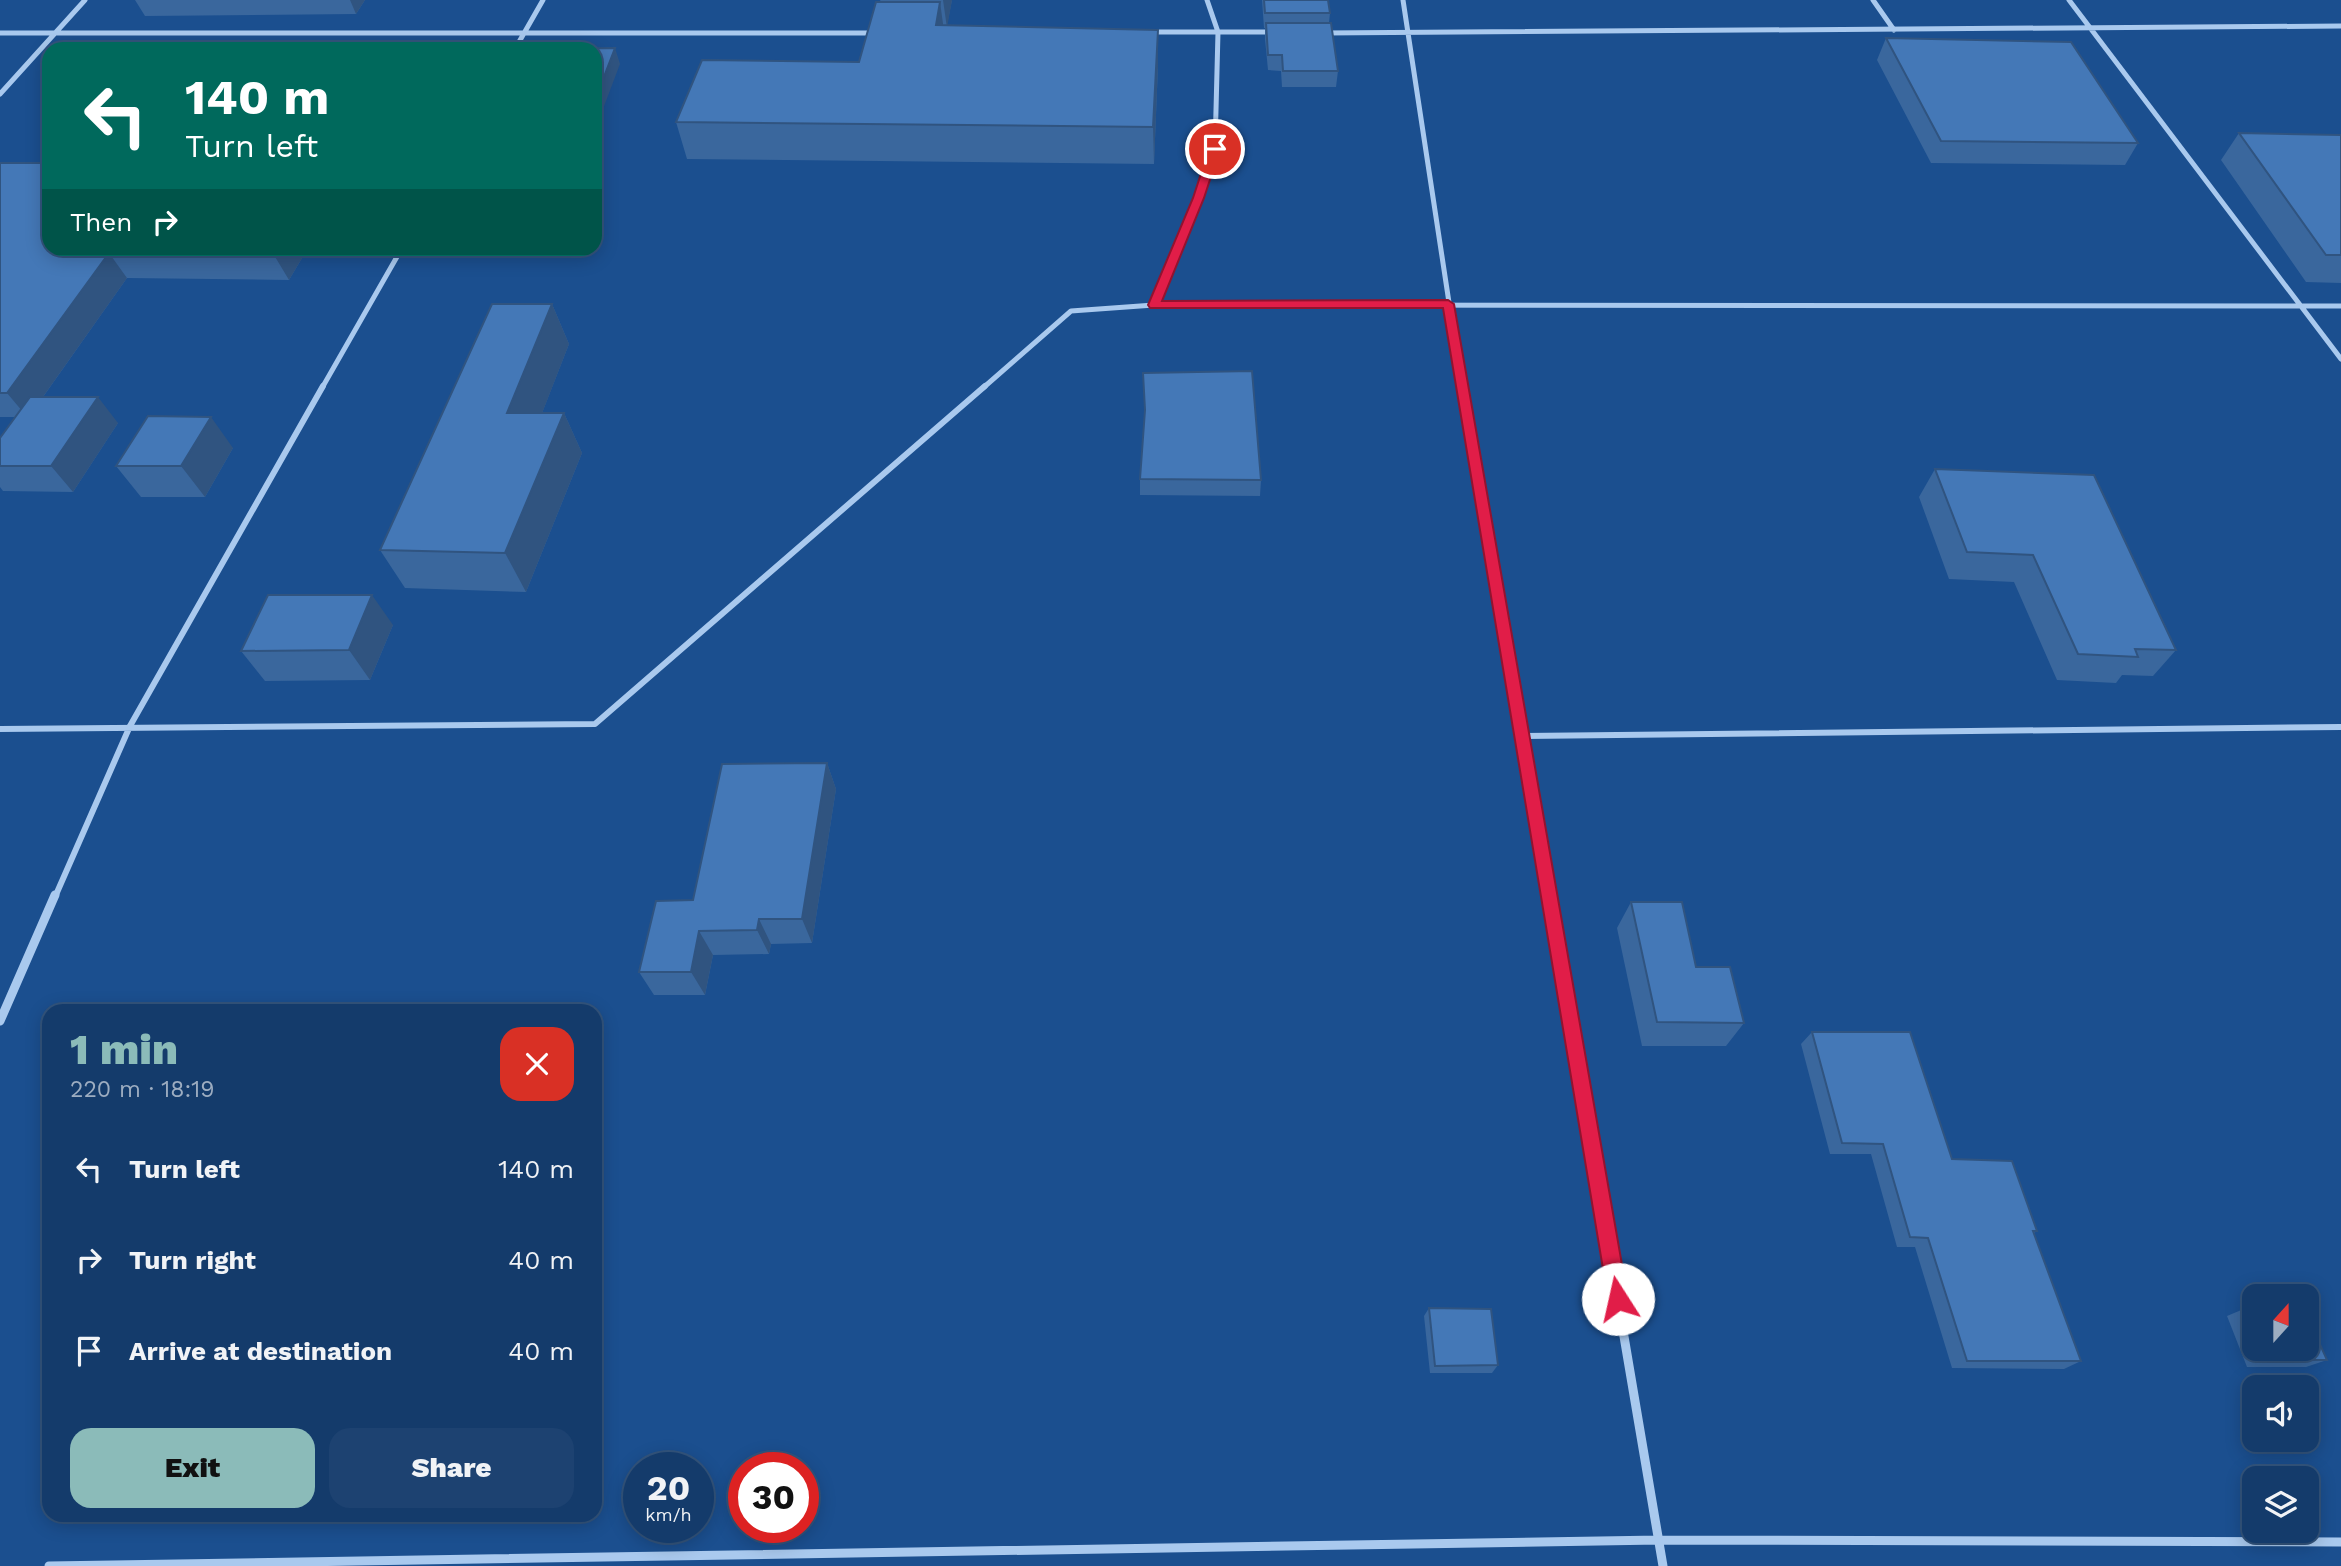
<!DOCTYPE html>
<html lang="en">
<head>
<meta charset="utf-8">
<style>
  :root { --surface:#143b6b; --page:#1d4271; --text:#f1f3f6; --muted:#9dadc1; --line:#33557e; --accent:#8bbbb9 }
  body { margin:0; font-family:"Work Sans",sans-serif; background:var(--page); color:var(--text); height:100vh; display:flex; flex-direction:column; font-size:26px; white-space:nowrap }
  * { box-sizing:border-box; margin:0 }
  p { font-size:23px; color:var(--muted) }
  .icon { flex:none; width:38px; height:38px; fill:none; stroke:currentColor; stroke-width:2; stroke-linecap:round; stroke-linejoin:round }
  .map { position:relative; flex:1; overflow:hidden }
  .side { position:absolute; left:42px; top:1004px; width:560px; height:518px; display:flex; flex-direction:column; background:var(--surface); border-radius:21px; box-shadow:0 4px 18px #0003,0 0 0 2px var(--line) }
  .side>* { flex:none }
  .banner { position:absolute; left:42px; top:42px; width:560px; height:214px; border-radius:21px; box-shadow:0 4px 18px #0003,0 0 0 2px var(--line); background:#00695c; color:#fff; overflow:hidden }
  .needle { width:46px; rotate:21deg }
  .tools { position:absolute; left:2242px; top:1284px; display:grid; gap:14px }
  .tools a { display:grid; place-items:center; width:77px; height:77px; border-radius:14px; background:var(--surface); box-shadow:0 4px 18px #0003,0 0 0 2px var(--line); font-size:35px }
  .speed { position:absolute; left:623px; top:1452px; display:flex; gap:14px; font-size:35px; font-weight:700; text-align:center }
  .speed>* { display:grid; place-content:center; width:91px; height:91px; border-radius:50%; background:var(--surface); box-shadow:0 4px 18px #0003,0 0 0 2px var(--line); line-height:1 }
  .speed small { font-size:18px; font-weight:400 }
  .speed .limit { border:10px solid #d22; background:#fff; color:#111 }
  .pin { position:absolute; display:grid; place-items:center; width:60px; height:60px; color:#fff; margin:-30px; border:4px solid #fff; border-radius:50%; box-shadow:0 2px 7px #0007 }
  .me { position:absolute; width:77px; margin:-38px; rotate:350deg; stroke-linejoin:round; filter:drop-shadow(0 0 5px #0008) }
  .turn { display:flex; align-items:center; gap:24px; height:147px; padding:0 28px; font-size:32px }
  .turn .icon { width:91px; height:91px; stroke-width:2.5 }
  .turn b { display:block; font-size:49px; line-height:60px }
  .then { display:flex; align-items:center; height:66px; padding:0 28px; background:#0003; gap:14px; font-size:26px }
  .round { display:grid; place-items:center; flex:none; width:74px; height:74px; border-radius:21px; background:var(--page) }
  .overview { display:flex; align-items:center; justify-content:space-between; height:119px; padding:0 28px }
  h1 { font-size:42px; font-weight:800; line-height:52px; color:var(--accent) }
  .action { display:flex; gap:14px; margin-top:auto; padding:14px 28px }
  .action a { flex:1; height:80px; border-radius:21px; background:var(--accent); color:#111; font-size:28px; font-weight:800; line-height:80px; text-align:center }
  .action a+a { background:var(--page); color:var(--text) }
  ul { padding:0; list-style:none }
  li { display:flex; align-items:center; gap:21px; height:91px; padding:0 28px }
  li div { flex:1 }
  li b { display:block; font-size:26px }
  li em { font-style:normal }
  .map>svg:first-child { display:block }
</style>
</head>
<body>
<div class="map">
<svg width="2341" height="1566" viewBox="0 0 2341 1566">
  <rect width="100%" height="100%" fill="#1b4f8f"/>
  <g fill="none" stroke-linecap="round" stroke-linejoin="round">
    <path stroke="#a9c9ee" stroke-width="5" d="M1403 0 1462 388
      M1873 0 1894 30
      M2069 0 2341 359
      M1149 32H1273
      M0 33H874
      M1324 33 2341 26
      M515 49 543 0
      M0 94 85 0
      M1154 305 1199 198 1215 149 1218 32 1207 0
      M322 388 402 248
      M983 388 1071 311 1154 305 2341 306"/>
    <path stroke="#a9c9ee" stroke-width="6" d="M1462 386 1549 897
      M0 729 595 724 985 386
      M1522 736 2341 727
      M55 897 130 726 323 386"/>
    <path stroke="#a9c9ee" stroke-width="9" d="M1549 895 1663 1566
      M0 1021 55 895
      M49 1566 1659 1540 2341 1542"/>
  </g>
  <path fill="#3a679d" d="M135 0H365L356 14 145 16Z
    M880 0H952L947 25 1158 30V66L1154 164 687 159 676 122 859 62 881 2Z
    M1262 0H1328L1330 13 1329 23 1338 71 1336 87H1282L1281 71 1268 70 1265 39V28H1264Z
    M1886 38 2138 143 2125 165 1931 163 1877 60Z
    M2239 133 2341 135V283L2306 282 2221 160Z
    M0 163 308 248 289 280 127 278 43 397 118 423 73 492 3 491 0 487V438L15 417H0Z
    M552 304 569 344 542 413H564L582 453 526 592 405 588 380 550Z
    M233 448 205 497H141L116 466Z
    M1935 469 2176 650 2153 676 2122 675 2116 683 2057 680 2014 582 1949 579 1919 497Z
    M1140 479 1261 480 1260 496 1140 495Z
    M393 625 370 680 265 681 241 651Z
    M827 763 836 789 812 943 771 944 769 954 713 955 705 995H654L639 972 693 900Z
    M1631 902 1696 967 1744 1023 1726 1046H1642L1617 928Z
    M1812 1032 1952 1159 2037 1231 2034 1233 2081 1361 2064 1369 1952 1368 1915 1247H1897L1871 1154H1830L1801 1044Z
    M1429 1308 1498 1365 1492 1373H1430L1424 1316Z
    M2246 1308H2254V1349H2306L2327 1360 2306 1367H2247L2227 1316Z"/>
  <path fill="#305480" d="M350 0H365L356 14Z
    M943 0H952L947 28Z
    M940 2 945 38 936 25Z
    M1158 30V66L1154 164 1153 127Z
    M615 48 620 64 595 130V100Z
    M278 248H308L289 280 274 255Z
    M109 253 127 278 28 418 7 393Z
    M552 304 569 344 527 452 507 413Z
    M98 397 118 423 73 492 51 466Z
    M564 413 582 453 526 592 505 553Z
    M211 417 233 448 205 497 181 466Z
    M372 595 393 625 370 680 349 650Z
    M827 763 836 789 812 943 802 919Z
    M759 919 771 944 769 954 757 930Z
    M699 931 713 955 705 995 691 972Z"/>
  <path fill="#4478b7" stroke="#305480" stroke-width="2" d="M1264 0H1328L1330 13H1265Z
    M876 2H940L936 25 1158 30 1153 127 676 122 702 60 859 62Z
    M1266 23H1331L1338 71H1283L1282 55H1268Z
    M1886 38 2071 42 2138 143 1941 141Z
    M615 48 595 100V49H543Z
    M2239 133 2341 135V255H2326Z
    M0 163H49V248H278L274 255 109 253 7 393H0Z
    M492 304H552L507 413H564L505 553 380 550Z
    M1252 371 1261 480 1140 479 1145 410 1143 373Z
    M30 397H98L51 466H0V438Z
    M148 416 211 417 181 466H116Z
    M1935 469 2094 475 2176 650 2135 649 2138 657 2078 654 2033 555 1967 552Z
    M268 595H372L349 650 241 651Z
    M827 763 802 919H759L757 930 699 931 691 972H639L656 901 693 900 722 764Z
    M1631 902H1682L1696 967H1730L1744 1023 1657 1022Z
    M1812 1032H1910L1952 1159 2012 1161 2037 1231H2033L2081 1361H1967L1928 1238 1910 1237 1883 1144 1842 1143Z
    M1429 1308 1491 1309 1498 1365 1435 1366Z
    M2246 1308H2254V1328Z
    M2306 1313 2327 1360H2267L2263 1349H2306Z"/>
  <path fill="#e11d48" stroke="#92132f" stroke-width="2" d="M1215 145 1220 149 1204 198 1162 301 1448 300 1454 304 1628 1299 1625 1306 1618 1309 1611 1306 1608 1299 1443 308H1150L1148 305 1193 198 1209 149Z"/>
</svg>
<div class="tools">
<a><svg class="needle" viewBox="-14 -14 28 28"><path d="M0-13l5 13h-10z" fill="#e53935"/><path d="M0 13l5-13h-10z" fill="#9dadc1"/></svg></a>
<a><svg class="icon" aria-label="sound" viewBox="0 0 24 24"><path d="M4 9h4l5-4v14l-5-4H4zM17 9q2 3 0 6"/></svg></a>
<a><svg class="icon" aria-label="layers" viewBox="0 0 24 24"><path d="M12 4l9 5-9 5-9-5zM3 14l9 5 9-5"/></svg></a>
</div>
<div class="speed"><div>20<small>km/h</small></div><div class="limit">30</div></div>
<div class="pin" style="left:1215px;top:149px;background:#d93025"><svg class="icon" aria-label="arrive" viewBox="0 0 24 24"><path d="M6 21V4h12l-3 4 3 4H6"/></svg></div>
<svg class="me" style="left:1618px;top:1299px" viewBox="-20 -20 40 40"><circle r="19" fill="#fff"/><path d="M0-13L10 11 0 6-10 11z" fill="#e11d48"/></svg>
<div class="banner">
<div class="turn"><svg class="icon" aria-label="left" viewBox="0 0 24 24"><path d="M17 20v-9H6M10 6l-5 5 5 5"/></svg><div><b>140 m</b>Turn left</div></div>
<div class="then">Then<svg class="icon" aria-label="right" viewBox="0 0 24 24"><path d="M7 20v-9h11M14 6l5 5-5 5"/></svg></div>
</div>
<section class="side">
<div class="overview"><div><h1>1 min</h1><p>220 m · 18:19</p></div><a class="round" style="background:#d93025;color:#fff"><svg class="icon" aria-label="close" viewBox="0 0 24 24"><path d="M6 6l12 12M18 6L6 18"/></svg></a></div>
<ul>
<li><svg class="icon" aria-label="left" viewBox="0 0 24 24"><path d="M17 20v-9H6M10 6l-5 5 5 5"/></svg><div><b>Turn left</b></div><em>140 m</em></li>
<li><svg class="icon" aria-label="right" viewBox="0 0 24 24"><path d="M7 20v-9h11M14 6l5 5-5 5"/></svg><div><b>Turn right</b></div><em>40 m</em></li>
<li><svg class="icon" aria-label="arrive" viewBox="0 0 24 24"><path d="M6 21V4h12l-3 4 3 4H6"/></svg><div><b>Arrive at destination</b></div><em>40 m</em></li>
</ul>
<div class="action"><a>Exit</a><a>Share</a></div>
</section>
</div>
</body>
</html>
